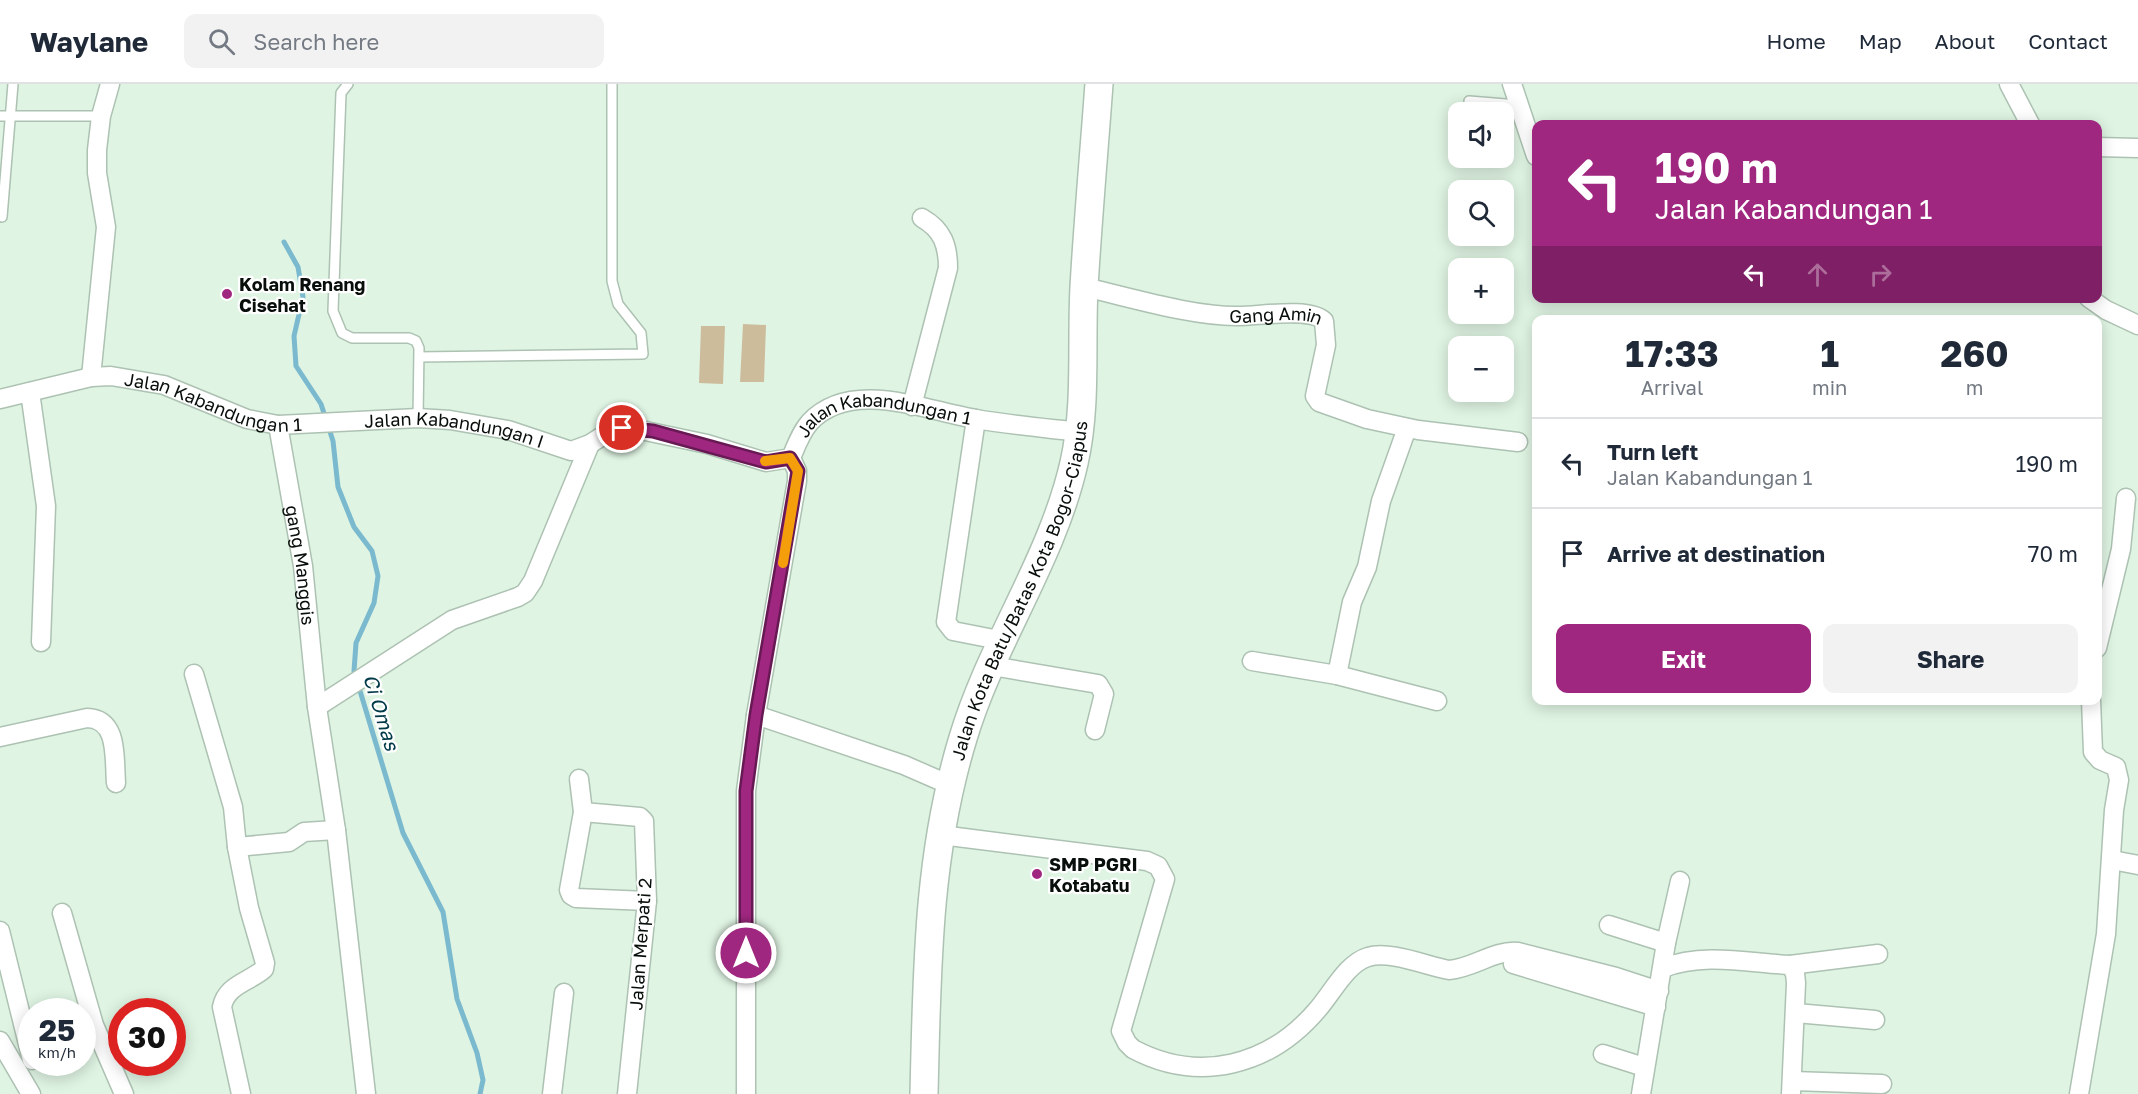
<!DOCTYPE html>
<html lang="en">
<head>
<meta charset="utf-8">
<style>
  :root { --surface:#fff; --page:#f2f2f3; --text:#1f2937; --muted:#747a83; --line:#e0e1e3; --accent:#9f277f }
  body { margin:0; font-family:"Golos Text",sans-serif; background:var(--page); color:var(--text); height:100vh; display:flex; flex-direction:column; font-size:22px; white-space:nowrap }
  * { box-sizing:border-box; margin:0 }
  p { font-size:20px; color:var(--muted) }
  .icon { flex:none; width:33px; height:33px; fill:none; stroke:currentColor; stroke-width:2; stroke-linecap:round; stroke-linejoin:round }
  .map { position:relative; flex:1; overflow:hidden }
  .sheet { position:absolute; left:1532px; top:231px; width:570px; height:390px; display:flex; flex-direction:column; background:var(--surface); border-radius:12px; box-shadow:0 3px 15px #0003 }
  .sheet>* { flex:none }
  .top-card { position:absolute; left:1532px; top:36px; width:570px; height:183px; border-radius:12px; box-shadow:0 3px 15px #0003; background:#9f277f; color:#fff; overflow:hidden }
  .controls { position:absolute; left:1448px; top:18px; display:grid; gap:12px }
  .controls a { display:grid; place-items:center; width:66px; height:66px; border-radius:12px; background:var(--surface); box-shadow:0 3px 15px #0003; font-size:30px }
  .speed { position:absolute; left:18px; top:914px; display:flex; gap:12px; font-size:30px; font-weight:700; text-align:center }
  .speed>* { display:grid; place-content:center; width:78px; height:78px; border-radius:50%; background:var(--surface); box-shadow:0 3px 15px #0003; line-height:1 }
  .speed small { font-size:15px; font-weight:400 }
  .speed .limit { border:9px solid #d22; background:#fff; color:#111 }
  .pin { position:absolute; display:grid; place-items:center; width:51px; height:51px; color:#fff; margin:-26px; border:3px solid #fff; border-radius:50%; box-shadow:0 2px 6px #0007 }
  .me { position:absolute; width:66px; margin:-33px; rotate:0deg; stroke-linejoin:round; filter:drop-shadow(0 0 4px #0008) }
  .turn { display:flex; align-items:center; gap:21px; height:126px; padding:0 24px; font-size:27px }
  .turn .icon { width:78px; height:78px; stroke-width:2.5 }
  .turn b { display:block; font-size:42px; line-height:51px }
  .lanes { display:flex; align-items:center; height:57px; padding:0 24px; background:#0003; justify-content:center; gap:30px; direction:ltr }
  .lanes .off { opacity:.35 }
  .eta { display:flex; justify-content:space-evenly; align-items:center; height:102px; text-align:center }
  .eta b { font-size:36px; font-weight:700; line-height:42px }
  .button { display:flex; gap:12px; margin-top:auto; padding:12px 24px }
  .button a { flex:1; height:69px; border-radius:12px; background:var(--accent); color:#fff; font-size:24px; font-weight:700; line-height:69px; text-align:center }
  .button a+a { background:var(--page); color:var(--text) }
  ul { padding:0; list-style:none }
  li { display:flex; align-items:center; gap:18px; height:90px; padding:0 24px; border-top:2px solid var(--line) }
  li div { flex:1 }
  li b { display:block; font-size:22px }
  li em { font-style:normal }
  header { display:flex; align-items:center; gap:36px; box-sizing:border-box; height:84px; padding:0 30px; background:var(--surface); border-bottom:2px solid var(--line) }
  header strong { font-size:28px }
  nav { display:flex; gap:33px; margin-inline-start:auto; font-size:21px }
  .search { width:420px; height:54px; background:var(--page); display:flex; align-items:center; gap:15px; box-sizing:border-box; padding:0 21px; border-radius:12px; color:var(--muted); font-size:22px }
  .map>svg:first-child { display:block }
</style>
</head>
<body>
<header>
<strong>Waylane</strong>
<div class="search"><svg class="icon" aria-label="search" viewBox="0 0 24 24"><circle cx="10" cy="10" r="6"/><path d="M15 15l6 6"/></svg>Search here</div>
<nav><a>Home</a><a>Map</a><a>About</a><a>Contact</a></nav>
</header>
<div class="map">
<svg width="2138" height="1010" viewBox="0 0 2138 1010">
  <rect width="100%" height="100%" fill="#dff4e3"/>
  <path fill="#cdbc9b" d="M743 240 766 241 764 298H740Z
    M701 242H725L723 300 699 299Z"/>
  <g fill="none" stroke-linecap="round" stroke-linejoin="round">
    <path stroke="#7bbace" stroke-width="5" d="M284 158 298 183 303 213 294 252 296 282 321 320 333 357 338 403 354 443 372 467 378 492 374 519 356 559 354 587 403 749 443 828 457 915 477 969 483 996 480 1010"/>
    <g stroke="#adc2b2" stroke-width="12">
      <path id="service" d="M348 0 341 9 333 227 342 249 352 254H409L416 257 419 264 418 334
        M1469 17 1518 21
        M0 32H101
        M2 133 13 0
        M419 273 643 270 641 249 618 220 612 197V0"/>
    </g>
    <g stroke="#adc2b2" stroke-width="21">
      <g id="minor">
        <path d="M1512 0 1536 72"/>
        <path d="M2009 0 2030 40"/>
        <path d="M2097 63 2138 64"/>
        <path id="s1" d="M1084 203C1129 213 1194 233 1239 232 1259 232 1310 223 1324 237L1326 261 1315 312 1319 318 1367 335 1418 346 1518 358"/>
        <path d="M2089 214 2106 226 2138 241"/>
        <path d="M91 293 106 143 97 89V66L101 32 110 0"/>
        <path d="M30 308 46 422 41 558"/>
        <path id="s2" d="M0 315 91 293 111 292 164 301 247 335 278 341 418 334 450 336 508 346 571 367 590 360 610 347 636 345 707 360 766 378 791 374C796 362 801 348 810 338 852 294 926 327 976 335 1010 341 1045 344 1080 348"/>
        <path d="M912 322 948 184C948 162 943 146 922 134"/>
        <path d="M976 335 946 538 953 547 1004 557"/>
        <path id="s3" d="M278 341 303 482 317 623 336 746 366 1010"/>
        <path d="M2097 564 2121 465 2126 414"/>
        <path d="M1252 577 1337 591 1437 617"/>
        <path d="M992 582 1098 600 1104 610 1095 646"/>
        <path d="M194 590 233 723 237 763 289 758 304 748 336 746"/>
        <path d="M1337 591 1352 518 1367 483 1381 417 1407 344"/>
        <path d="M317 623 452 536 518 513 525 509 533 497 590 360"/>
        <path d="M756 631 904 681 950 701"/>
        <path d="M0 653 87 634C119 635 114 674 116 699"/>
        <path d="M579 695 583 728 569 806 571 811 576 814 647 817"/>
        <path d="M583 728 640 733 644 737 647 817 627 1010"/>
        <path d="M941 751 1147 777 1158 782 1165 795 1121 947 1127 959 1133 965C1199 1000 1270 982 1318 925 1332 909 1347 879 1368 873 1389 866 1427 882 1449 886 1474 884 1493 866 1518 868L1616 893 1659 907"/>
        <path d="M237 763 249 824 265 879 264 885C249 898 226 901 222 923L241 1010"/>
        <path d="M2112 776 2138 781"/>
        <path d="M62 829 94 941 124 1010"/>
        <path d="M1609 841 1666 859 1641 1010"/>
        <path d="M0 847 32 976"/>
        <path d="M1666 859 1680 797"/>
        <path d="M1513 880 1656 923"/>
        <path d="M1790 881 1878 870"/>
        <path d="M1663 884C1704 868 1749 879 1790 881L1795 889 1796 899 1791 1010"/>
        <path d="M1796 929 1875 936"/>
        <path d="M0 957 31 1010"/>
        <path d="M1603 970 1644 983"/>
        <path d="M1793 997 1882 1000"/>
        <path d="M552 1010 564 909"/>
        <path d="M746 1010V707L756 631 797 397V387L791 374"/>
        <path d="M2079 1010 2106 850 2114 726 2119 696 2116 683 2100 676 2093 668 2091 616"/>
      </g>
    </g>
    <g stroke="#adc2b2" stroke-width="30">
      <g id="secondary">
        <path id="s4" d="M924 1010C927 888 927 772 963 654 991 560 1052 476 1074 379 1087 322 1081 261 1084 203 1088 135 1094 68 1099 0"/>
      </g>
    </g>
    <use href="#service" stroke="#fff" stroke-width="9"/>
    <use href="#minor" stroke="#fff" stroke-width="18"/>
    <use href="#secondary" stroke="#fff" stroke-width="27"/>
  </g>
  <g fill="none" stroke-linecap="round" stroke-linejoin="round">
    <g stroke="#671953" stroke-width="15">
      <path id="route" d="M622 344 653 347 766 378 790 374 798 387 756 631 746 707V869"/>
    </g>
    <use href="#route" stroke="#9f277f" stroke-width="10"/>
    <path stroke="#f59e0b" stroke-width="10" d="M765 377 790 374 798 387 783 479"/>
  </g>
  <g fill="#9f277f" stroke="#fff" stroke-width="2">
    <circle cx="227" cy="210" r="6"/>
    <circle cx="1037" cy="790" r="6"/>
  </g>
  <g text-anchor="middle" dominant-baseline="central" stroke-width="4.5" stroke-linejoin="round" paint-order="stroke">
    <g font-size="18" font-weight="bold" fill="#080e09" stroke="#fff" text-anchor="start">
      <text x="239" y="200">Kolam Renang<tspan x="239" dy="21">Cisehat</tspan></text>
      <text x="1049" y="780">SMP PGRI<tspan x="1049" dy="21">Kotabatu</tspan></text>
    </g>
    <g font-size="18" fill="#080e09" stroke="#fff">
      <text stroke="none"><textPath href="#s1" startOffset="195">Gang Amin</textPath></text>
      <text stroke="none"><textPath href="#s2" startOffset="220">Jalan Kabandungan 1</textPath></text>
      <text stroke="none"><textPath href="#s2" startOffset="933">Jalan Kabandungan 1</textPath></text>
      <text stroke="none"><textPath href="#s2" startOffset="466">Jalan Kabandungan I</textPath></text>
      <text stroke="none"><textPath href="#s3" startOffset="142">gang Manggis</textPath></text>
      <text stroke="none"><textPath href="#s4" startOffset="518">Jalan Kota Batu/Batas Kota Bogor–Ciapus</textPath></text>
      <text transform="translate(640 860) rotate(-86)">Jalan Merpati 2</text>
    </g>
    <g font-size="20" font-style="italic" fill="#003948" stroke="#fff">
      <text transform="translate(382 628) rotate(73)">Ci Omas</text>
    </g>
  </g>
</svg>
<div class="controls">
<a><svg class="icon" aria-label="sound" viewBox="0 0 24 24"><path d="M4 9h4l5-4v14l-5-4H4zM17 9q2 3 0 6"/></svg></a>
<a><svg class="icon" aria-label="search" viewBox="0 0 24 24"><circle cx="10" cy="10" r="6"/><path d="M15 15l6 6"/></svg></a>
<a>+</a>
<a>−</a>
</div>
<div class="speed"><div>25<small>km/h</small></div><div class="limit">30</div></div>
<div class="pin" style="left:622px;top:344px;background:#d93025"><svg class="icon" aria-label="arrive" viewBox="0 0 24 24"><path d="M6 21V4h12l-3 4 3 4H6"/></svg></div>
<svg class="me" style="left:746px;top:869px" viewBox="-20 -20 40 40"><circle r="17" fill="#9f277f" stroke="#fff" stroke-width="3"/><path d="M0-11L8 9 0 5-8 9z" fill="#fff"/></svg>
<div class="top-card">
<div class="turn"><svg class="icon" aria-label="left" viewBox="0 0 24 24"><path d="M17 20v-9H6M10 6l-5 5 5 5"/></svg><div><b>190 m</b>Jalan Kabandungan 1</div></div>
<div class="lanes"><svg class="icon" aria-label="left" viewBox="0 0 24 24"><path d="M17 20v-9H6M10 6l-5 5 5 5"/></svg><svg class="icon off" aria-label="ahead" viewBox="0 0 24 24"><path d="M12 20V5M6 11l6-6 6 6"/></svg><svg class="icon off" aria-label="right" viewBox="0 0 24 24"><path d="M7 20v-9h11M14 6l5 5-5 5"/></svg></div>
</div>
<section class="sheet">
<div class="eta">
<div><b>17:33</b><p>Arrival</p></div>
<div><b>1</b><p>min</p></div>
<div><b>260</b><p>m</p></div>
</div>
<ul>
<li><svg class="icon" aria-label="left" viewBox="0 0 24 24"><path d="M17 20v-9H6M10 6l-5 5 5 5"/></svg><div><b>Turn left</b><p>Jalan Kabandungan 1</p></div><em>190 m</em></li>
<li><svg class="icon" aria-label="arrive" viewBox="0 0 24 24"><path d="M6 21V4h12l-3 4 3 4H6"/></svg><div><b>Arrive at destination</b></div><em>70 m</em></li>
</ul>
<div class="button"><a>Exit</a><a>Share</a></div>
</section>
</div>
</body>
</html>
